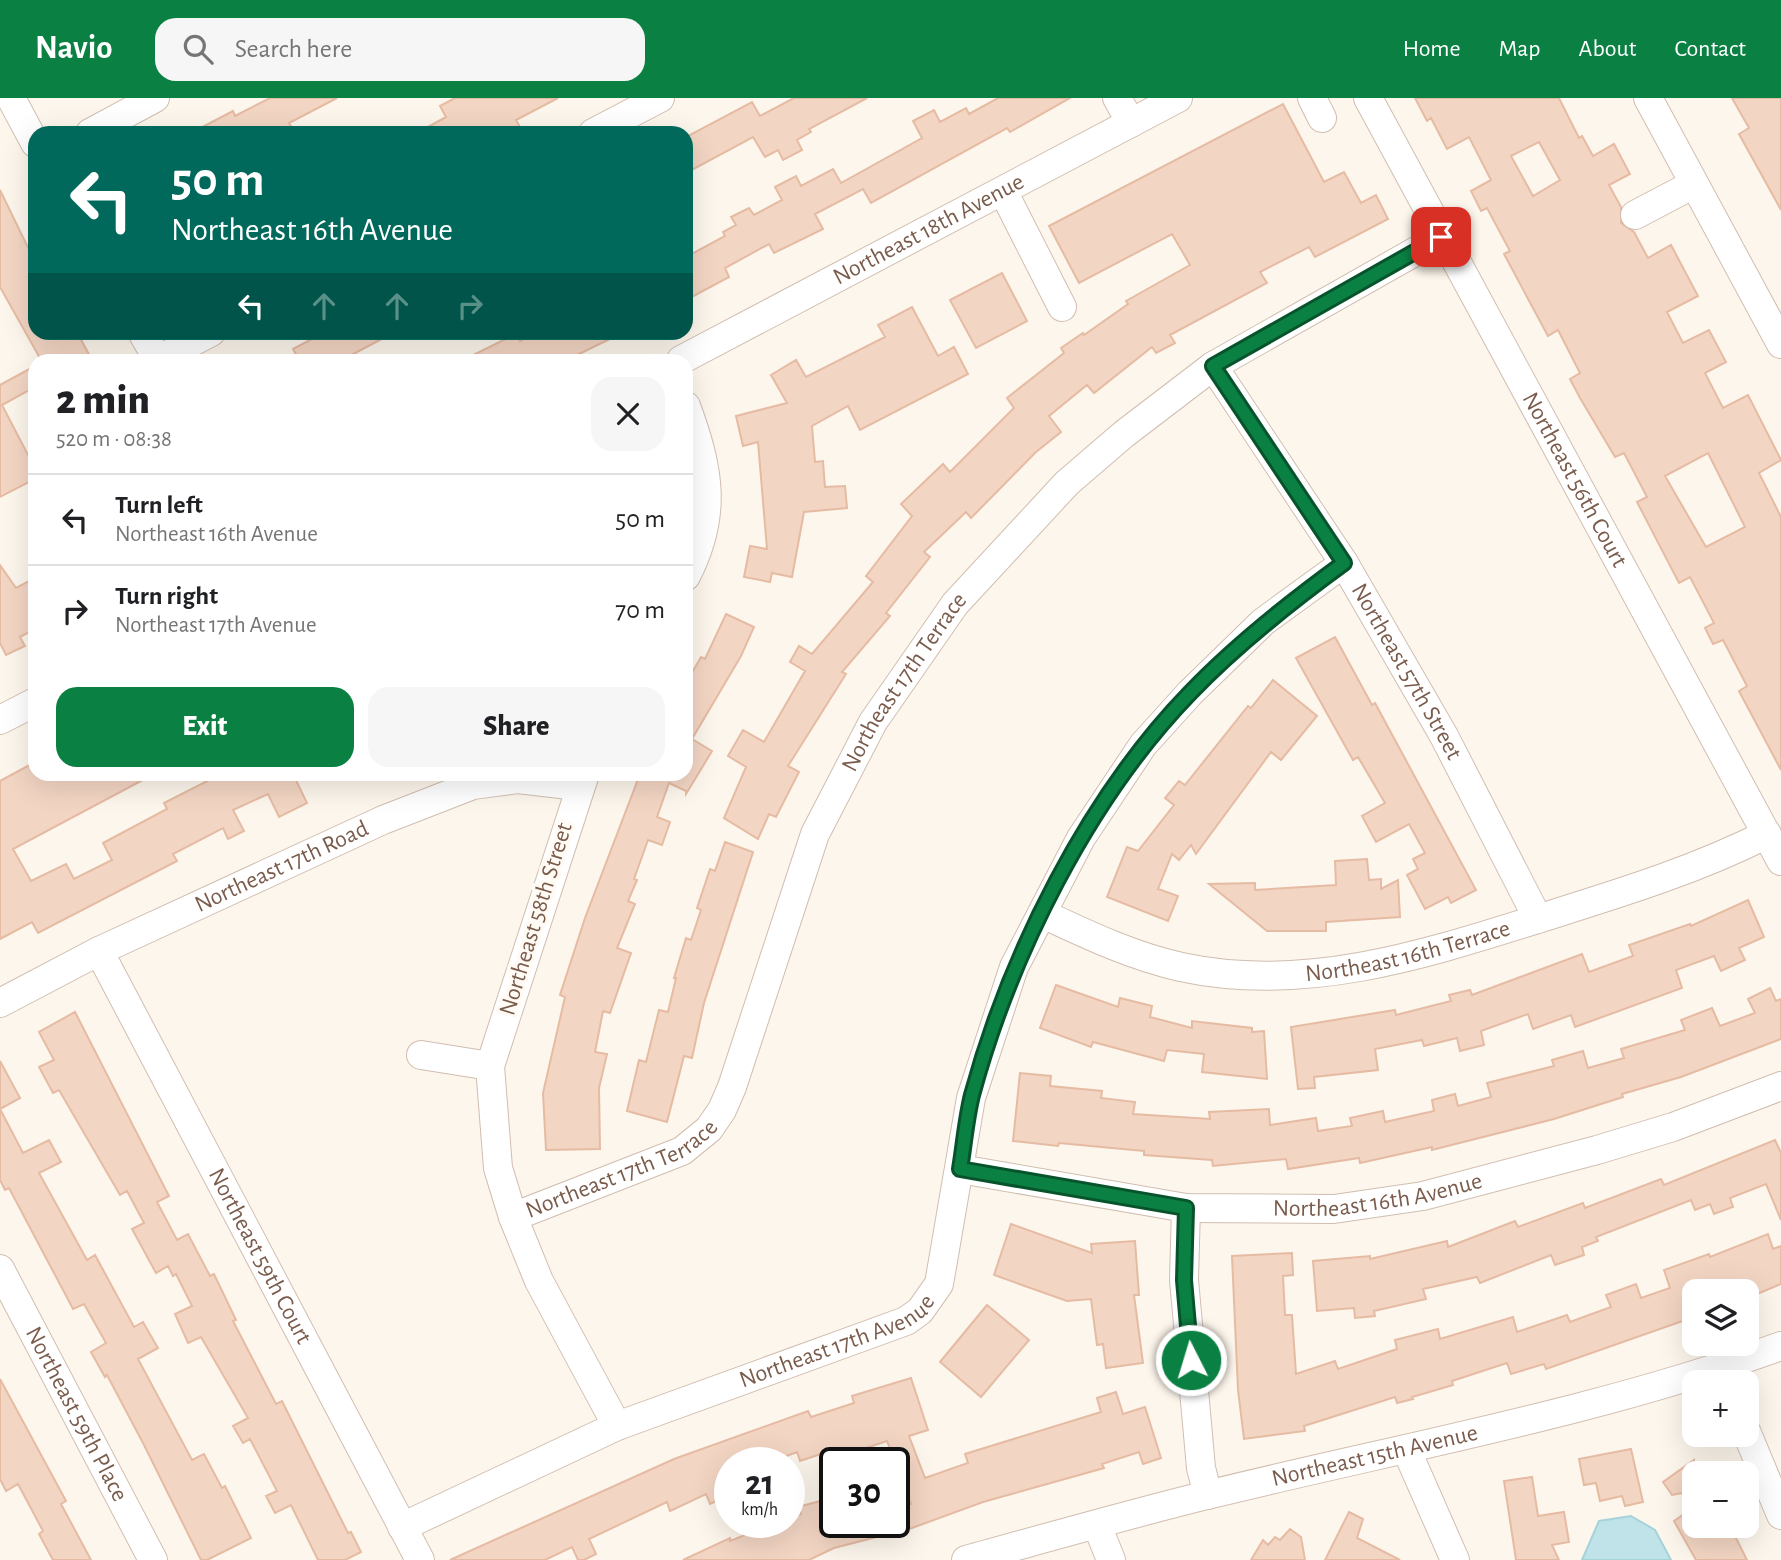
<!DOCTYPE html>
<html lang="en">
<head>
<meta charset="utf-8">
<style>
  :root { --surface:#fff; --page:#f6f6f6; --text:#202124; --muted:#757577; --line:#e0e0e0; --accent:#0b8043 }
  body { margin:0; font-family:"Alegreya Sans",sans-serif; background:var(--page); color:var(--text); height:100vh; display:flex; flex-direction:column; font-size:26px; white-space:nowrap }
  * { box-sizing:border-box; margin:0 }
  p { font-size:23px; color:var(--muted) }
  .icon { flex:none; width:38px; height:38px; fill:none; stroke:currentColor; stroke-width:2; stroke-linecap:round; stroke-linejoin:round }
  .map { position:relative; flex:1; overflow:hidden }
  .panel { position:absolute; left:28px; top:256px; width:665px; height:427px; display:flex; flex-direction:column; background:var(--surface); border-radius:21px; box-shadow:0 7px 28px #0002 }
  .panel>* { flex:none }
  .top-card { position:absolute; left:28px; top:28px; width:665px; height:214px; border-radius:21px; box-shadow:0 7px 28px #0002; background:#00695c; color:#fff; overflow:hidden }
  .controls { position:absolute; left:1682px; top:1181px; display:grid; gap:14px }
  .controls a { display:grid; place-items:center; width:77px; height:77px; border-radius:14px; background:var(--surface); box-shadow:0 7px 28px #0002; font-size:35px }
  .speed { position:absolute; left:714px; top:1349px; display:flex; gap:14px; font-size:35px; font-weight:700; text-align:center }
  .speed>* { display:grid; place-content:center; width:91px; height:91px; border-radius:50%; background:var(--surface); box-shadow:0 7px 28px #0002; line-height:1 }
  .speed small { font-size:18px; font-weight:400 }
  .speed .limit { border:4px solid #111; border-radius:10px; background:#fff; color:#111 }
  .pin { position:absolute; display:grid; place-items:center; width:60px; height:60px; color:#fff; margin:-30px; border-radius:14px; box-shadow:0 4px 10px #0006 }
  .me { position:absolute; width:77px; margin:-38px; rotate:355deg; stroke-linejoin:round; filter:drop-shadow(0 0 5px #0008) }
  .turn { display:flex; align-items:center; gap:24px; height:147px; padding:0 28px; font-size:32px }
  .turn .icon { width:91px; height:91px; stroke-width:2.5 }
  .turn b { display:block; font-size:49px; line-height:60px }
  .lanes { display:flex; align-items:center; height:66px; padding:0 28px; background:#0003; justify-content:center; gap:35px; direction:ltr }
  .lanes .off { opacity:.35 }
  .round { display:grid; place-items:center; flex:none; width:74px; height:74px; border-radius:21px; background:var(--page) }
  .head { display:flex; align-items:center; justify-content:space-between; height:119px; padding:0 28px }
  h1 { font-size:42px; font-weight:800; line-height:52px }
  .button { display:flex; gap:14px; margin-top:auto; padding:14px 28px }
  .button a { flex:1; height:80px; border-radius:21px; background:var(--accent); color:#fff; font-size:28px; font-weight:800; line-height:80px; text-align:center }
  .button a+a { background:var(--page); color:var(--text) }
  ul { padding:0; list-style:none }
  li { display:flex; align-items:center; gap:21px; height:91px; padding:0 28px; border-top:2px solid var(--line) }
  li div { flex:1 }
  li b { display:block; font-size:26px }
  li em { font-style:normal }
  header { display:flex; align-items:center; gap:42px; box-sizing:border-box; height:98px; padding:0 35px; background:var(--accent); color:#fff }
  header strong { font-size:33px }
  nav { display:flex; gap:38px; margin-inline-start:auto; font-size:24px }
  .search { width:490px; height:63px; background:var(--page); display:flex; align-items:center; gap:18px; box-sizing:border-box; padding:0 24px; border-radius:21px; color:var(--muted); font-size:26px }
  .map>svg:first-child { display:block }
</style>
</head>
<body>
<header>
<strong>Navio</strong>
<div class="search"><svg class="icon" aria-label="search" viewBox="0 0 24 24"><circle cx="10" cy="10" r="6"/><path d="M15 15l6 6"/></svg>Search here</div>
<nav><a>Home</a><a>Map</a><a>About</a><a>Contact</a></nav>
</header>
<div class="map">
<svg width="1781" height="1462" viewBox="0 0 1781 1462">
  <rect width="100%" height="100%" fill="#fdf6ec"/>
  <path fill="#bfe3e8" stroke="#a5d3da" stroke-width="2" d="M1631 1418 1655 1432 1671 1462H1582L1599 1423Z"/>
  <path fill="#f3d5c3" stroke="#e6bba3" stroke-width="2" fill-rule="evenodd" d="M270 0H337L289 25 295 35H191L233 13 235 18Z
    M455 0H558L516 22 520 29 509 35H417L446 19 440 8Z
    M794 0H867L809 31 811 34 797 42 802 52 783 62 778 52 765 59 753 39 686 75V39L752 4 760 18Z
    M998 0H1070L1010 34 1007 30 871 105 863 91 815 116 823 131 774 155 769 146 725 170 729 179 686 202V159L725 138 723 134 736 127 731 119 749 110 754 117 782 102 775 89 796 78 801 88 833 71 841 85 922 40 913 23 934 12 940 24 966 10 969 16Z
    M1415 0H1559L1579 40 1582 38 1593 58 1614 46 1630 76 1609 87 1621 109V125L1634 134 1648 160 1671 147 1698 198 1667 214 1683 245 1709 232 1726 264 1705 275 1723 310 1748 297 1781 362 1759 375 1781 419V672L1739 593 1747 588 1723 542 1713 546 1705 530 1714 525 1690 479 1679 485 1637 404 1647 399 1624 355 1615 359 1580 300 1570 281 1580 275 1558 232 1548 238 1504 156 1510 153 1487 110 1481 113 1471 93 1491 82 1469 39 1447 51 1431 20 1427 23ZM1539 44 1560 82 1533 98 1511 58ZM1708 355 1745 429 1706 449 1665 378Z
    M1732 0H1781V112L1739 36 1749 30Z
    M1283 6 1324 84 1344 74 1361 105 1376 97 1388 121 1315 159 1309 149 1260 174 1267 185 1170 237 1175 245 1156 255 1152 249 1094 295 1087 287 1049 318 1061 334 1036 354 971 420 966 414 924 454 930 459 886 515 890 518 842 574 846 576 788 668 799 674 776 719 769 716 758 741 724 720 746 669 728 658 743 632 764 644 805 573 790 564 799 548 812 556 873 484 866 478 912 418 901 406 943 366 950 374 1014 310 1007 300 1064 255 1061 250 1083 235 1084 237 1128 206 1126 203 1190 167 1172 136 1079 185 1049 128Z
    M0 92 35 164V234H77L92 262H41L0 189Z
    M1002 175 1027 223 976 250 950 202Z
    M912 209 938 258 954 249 968 276 860 332 848 308 812 328 815 364 823 363 825 389 845 388 847 410 804 414 792 479 772 475 770 484 744 479 750 448 767 451 758 344 743 348 736 318 787 305 771 277 796 262 806 279 885 239 878 227Z
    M325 234H395L342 262H299L293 251Z
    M538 234H624L567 262H463L516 236 520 243Z
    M35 268V289L2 307 28 357 35 354V381L0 399V287Z
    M0 467 16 490 35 480V531L20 539 25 548 6 557 0 545Z
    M726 516 754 529 741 558 692 641 712 653 686 696V693L669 685 657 719 670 724 662 747 648 742 634 781 637 782 628 803 635 806 617 850 631 855 610 915 603 913 595 954 607 956 599 990 600 1051 546 1052 543 995 565 899 560 897 585 820 640 676H686V585L701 559 705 561Z
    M1335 539 1372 607 1375 605 1476 792 1451 805 1448 799 1425 811 1407 777 1418 771 1413 761 1425 755 1409 726 1376 744 1362 718 1385 705 1358 659 1353 662 1296 560Z
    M1273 582 1317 618 1281 662 1271 654 1196 756 1191 747 1179 762 1172 756 1158 791 1178 798 1168 823 1107 799 1127 749 1138 753 1174 707 1165 700 1179 683 1185 687 1248 608 1251 610Z
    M35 664V676H154L13 751 31 783 66 766 74 781 112 762 103 745 167 711 164 705 221 676H293L307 705 279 719 268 696 233 712 244 733 228 741 223 730 173 756 177 763 38 835 32 824 0 841V683Z
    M725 744 753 754 704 905 692 960 684 958 667 1024 627 1013 639 962 646 964 659 912 668 914 676 880H674L686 840 691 842 701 812 697 810 710 771 715 773Z
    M1367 761 1369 782 1381 781V791L1398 782 1400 819 1326 824V833H1267L1209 786 1255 785V792L1336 787 1335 763Z
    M1748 802 1764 839 1739 850 1745 862 1721 873 1714 858 1676 872 1682 890 1575 929 1571 917 1533 931 1528 916 1481 933 1484 947 1460 953 1457 940 1424 948 1422 942 1375 951 1378 972 1314 979 1315 990 1298 991 1291 929 1395 912 1396 917 1451 903 1449 897 1470 892 1472 897 1582 856 1589 874 1633 858 1629 847 1690 826 1691 828Z
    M1056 887 1118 909 1120 900 1152 908 1150 919 1192 930V923L1252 930V934L1264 933 1267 981 1202 974 1204 956 1167 952 1164 963 1093 944 1091 949 1040 930Z
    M1770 890 1776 903 1781 901V941L1681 979 1622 996 1623 999 1554 1021 1432 1052V1049L1360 1065 1359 1060 1288 1071 1286 1061 1213 1068 1212 1062 1144 1057V1053L1059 1045 1058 1048 1013 1043 1020 975 1051 978 1050 988 1102 993 1101 1000 1135 1004 1133 1016 1210 1021 1209 1014 1269 1011 1270 1027 1316 1020 1318 1033 1352 1028 1350 1020 1383 1013 1385 1024 1434 1013 1432 1002 1455 996 1458 1008 1491 999 1487 985 1554 968 1552 962 1583 953 1588 970 1624 960 1621 951 1685 932 1681 922 1712 910 1720 928 1755 915 1748 901Z
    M75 914 169 1098 157 1104 177 1142 188 1136 210 1178 214 1176 236 1222 233 1223 276 1306 282 1303 348 1435 351 1434 361 1454 345 1462H318L291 1407 275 1415 266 1398 277 1393 250 1341 243 1345 233 1328 248 1320 201 1239 188 1245 175 1216 192 1208 176 1176 173 1178 168 1168 156 1175 132 1131 144 1125 127 1093 120 1097 59 992 53 995 39 969 54 962 39 934Z
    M0 963 20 1000 0 1011 23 1055 49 1042 61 1064 39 1075 87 1162 95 1157 134 1229 143 1224 158 1250 138 1261 192 1362 204 1356 222 1390 225 1388 251 1440 207 1462H201L144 1347 107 1277 105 1279 91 1254 106 1245 84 1206 73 1211 9 1090 5 1092 0 1082Z
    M1775 1042 1781 1055V1122L1766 1086 1730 1100 1733 1109 1714 1116 1710 1106 1695 1112 1691 1102 1596 1139 1598 1143 1582 1149 1584 1157 1555 1167 1551 1157 1480 1185 1477 1179 1423 1191 1426 1201 1374 1213 1375 1218 1355 1220 1354 1210 1317 1213 1313 1163 1370 1158V1161L1447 1143 1448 1149 1515 1123 1518 1129 1583 1105 1585 1110 1661 1081 1664 1087Z
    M1011 1126 1092 1155 1091 1146 1135 1143 1139 1197H1134L1143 1265 1106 1270 1103 1246 1097 1247 1091 1201 1067 1203 994 1177Z
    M1768 1136 1773 1151 1781 1148V1186L1755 1197 1754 1194H1694V1219L1546 1271 1544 1266 1511 1276 1507 1265 1452 1283 1453 1287 1412 1299 1413 1301 1397 1305 1395 1299 1304 1328 1305 1333 1244 1341 1238 1292 1232 1158 1292 1155 1293 1177 1283 1178 1285 1217H1292L1296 1276 1335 1263 1338 1271 1397 1251 1395 1242 1438 1231 1440 1241 1513 1219 1517 1234 1567 1217 1570 1224 1611 1209 1606 1197 1636 1186 1641 1200 1670 1190 1664 1172 1709 1156 1710 1159Z
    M987 1207 1029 1242 981 1299 940 1264Z
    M911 1280 928 1332 909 1338 925 1380 968 1365 965 1356 1101 1314 1097 1300 1116 1294 1123 1316 1145 1309 1161 1360 1143 1366 1139 1354 1102 1366 1104 1370 983 1404 912 1430 834 1450 809 1462H683L730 1440V1443L778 1424H789V1420L801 1416 798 1409 835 1399V1424H909L903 1409 911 1406 887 1343 842 1358 839 1350 800 1363 797 1354 768 1365H730V1397L710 1406 706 1396 670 1413 667 1404 589 1441 596 1456 584 1462H578L572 1449 545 1462H450L674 1361 808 1313 811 1319 854 1305 852 1298Z
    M0 1281 66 1403 61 1406 91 1462H53L39 1436 43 1433 18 1386 6 1393 0 1381Z
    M1631 1351 1643 1404 1625 1408 1622 1398 1600 1403 1596 1385 1584 1387 1579 1361Z
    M1694 1362V1393L1672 1397 1663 1384Z
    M1532 1379 1538 1418 1564 1414 1569 1444 1552 1447 1559 1462H1516L1504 1383Z
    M1694 1409V1428H1730L1747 1462H1696L1674 1423Z
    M1349 1414 1363 1421 1357 1440 1400 1462H1325Z
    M1290 1431 1301 1439 1305 1462H1251L1263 1442 1268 1447 1275 1439 1280 1442Z"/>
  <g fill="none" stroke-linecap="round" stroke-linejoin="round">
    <g stroke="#d1beb0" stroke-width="30">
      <g id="minor">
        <path d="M11 0 35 45"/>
        <path d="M1117 0 1131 25"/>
        <path d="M1312 0 1322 20"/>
        <path id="s1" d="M1368 0 1781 763"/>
        <path d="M1648 0 1781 246"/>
        <path d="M90 35 155 0"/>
        <path d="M593 35 660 0"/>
        <path d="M1003 93 1062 209"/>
        <path d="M1635 117 1694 86"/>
        <path d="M142 234 158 262"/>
        <path d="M158 262 211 234"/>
        <path id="s2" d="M681 262 1178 0"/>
        <path id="s3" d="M1213 268 1344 465 1444 638 1538 821"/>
        <path d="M686 308C709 371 718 416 686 478"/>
        <path d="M0 622 35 604"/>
        <path d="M585 676 490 968 498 1070 513 1119 539 1183 617 1328"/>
        <path id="s4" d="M1043 816C1088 837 1132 858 1181 869 1306 896 1426 856 1544 819 1620 795 1696 772 1767 736"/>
        <path id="s5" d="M99 853 420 1462"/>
        <path id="s6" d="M0 905 99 853 383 722 473 687 518 681 578 688"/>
        <path d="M421 957 490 968"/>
        <path id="s7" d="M960 1071 1186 1110 1334 1111 1423 1098 1597 1052 1673 1029 1781 988"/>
        <path d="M1186 1110 1184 1182 1201 1370 1208 1397"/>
        <path id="s8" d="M513 1119 682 1053 709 1031 722 1012 732 989 815 736 873 624 955 506 1067 385 1124 336 1213 268 1441 139"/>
        <path id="s9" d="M0 1171 153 1462"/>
        <path d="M1746 1333 1781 1417"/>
        <path d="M1407 1353 1455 1462"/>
        <path d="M1097 1427 1111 1462"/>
        <path id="s10" d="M402 1429 617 1328 906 1223 920 1213 939 1186 971 1000 1014 869 1081 740 1143 647 1190 595 1263 524 1344 465"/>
        <path id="s11" d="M966 1462C1046 1440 1126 1417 1207 1397 1398 1350 1595 1315 1781 1248"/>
      </g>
    </g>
    <use href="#minor" stroke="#fff" stroke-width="28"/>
  </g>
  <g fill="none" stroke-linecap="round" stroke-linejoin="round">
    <g stroke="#07532c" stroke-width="18">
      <path id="route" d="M1191 1262 1184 1182 1186 1110 960 1071C964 1047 966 1021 972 997 1010 857 1088 700 1190 595 1237 546 1289 505 1344 465L1213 268 1441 139"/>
    </g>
    <use href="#route" stroke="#0b8043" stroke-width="12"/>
  </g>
  <g text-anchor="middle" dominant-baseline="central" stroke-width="7" stroke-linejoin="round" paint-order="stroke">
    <g font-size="24" fill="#7a5c4d" stroke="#fffaf3">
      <text stroke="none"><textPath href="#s2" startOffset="280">Northeast 18th Avenue</textPath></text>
      <text stroke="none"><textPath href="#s1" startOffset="434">Northeast 56th Court</textPath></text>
      <text stroke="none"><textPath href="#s3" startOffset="362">Northeast 57th Street</textPath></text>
      <text stroke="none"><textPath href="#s8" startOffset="707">Northeast 17th Terrace</textPath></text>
      <text stroke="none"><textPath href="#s6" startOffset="313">Northeast 17th Road</textPath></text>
      <text transform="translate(536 821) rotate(-73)">Northeast 58th Street</text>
      <text stroke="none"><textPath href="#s4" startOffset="378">Northeast 16th Terrace</textPath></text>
      <text stroke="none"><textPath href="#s8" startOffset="119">Northeast 17th Terrace</textPath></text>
      <text stroke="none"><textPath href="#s7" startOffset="422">Northeast 16th Avenue</textPath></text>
      <text stroke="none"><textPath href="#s5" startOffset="345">Northeast 59th Court</textPath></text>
      <text stroke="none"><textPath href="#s10" startOffset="474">Northeast 17th Avenue</textPath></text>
      <text stroke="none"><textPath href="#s9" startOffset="164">Northeast 59th Place</textPath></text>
      <text stroke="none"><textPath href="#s11" startOffset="422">Northeast 15th Avenue</textPath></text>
    </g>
  </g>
</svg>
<div class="controls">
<a><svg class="icon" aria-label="layers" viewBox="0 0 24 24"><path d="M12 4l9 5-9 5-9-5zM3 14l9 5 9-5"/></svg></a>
<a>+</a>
<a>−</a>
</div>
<div class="speed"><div>21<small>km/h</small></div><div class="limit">30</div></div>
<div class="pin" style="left:1441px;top:139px;background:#d93025"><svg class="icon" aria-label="arrive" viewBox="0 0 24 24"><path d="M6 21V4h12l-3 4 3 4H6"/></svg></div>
<svg class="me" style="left:1191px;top:1262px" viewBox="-20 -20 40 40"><circle r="17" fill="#0b8043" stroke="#fff" stroke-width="3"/><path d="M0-11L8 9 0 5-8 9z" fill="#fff"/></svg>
<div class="top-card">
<div class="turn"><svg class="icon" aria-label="left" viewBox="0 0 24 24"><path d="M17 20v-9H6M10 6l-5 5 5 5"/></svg><div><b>50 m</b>Northeast 16th Avenue</div></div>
<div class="lanes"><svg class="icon" aria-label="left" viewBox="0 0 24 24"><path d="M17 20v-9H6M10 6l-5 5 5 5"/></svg><svg class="icon off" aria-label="ahead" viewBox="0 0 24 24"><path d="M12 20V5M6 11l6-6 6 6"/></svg><svg class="icon off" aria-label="ahead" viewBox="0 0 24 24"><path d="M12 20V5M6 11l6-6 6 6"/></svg><svg class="icon off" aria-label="right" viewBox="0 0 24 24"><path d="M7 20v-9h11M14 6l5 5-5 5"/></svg></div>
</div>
<section class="panel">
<div class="head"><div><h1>2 min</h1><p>520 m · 08:38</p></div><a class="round"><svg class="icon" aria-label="close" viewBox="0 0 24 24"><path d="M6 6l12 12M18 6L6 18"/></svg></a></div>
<ul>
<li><svg class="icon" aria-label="left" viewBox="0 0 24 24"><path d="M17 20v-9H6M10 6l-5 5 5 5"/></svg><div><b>Turn left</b><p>Northeast 16th Avenue</p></div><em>50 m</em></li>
<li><svg class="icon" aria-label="right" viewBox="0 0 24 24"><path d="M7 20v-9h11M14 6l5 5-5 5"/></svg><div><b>Turn right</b><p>Northeast 17th Avenue</p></div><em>70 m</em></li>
</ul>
<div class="button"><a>Exit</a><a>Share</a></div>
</section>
</div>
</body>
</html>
